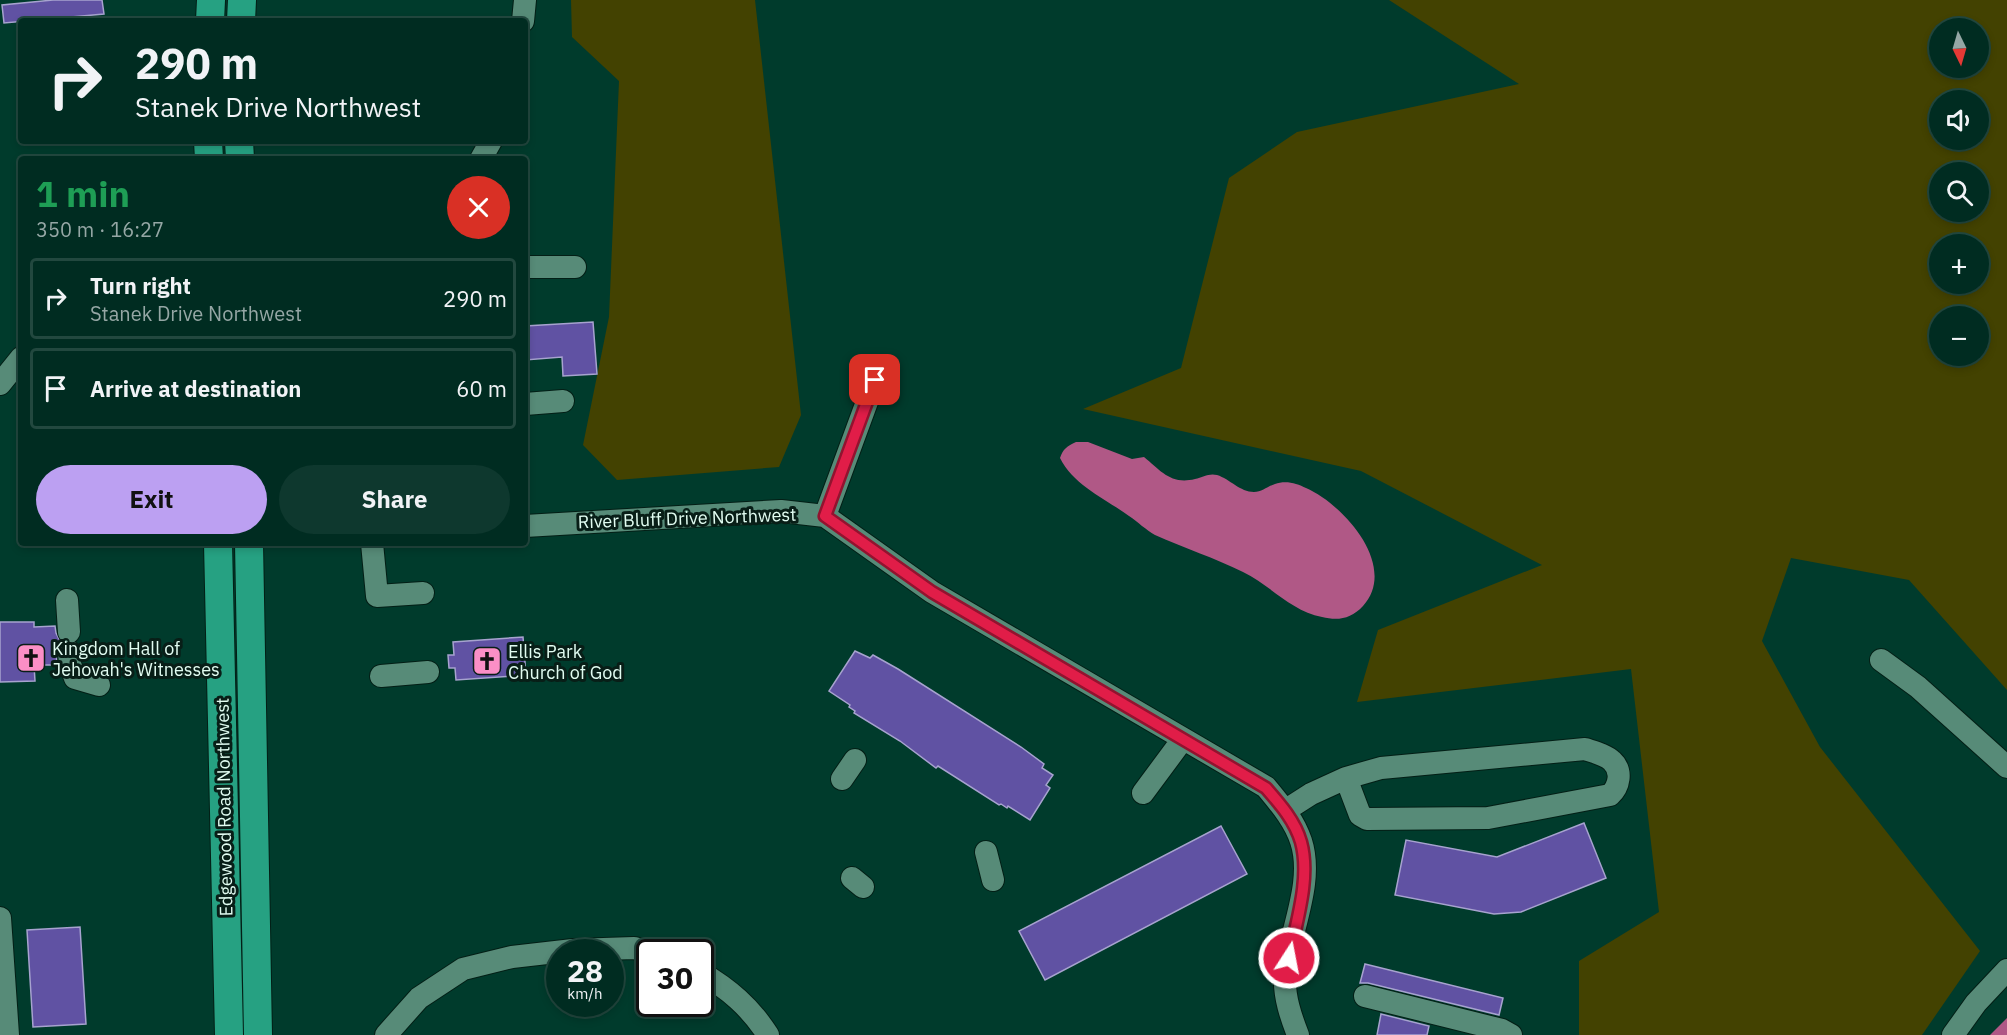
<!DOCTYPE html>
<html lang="en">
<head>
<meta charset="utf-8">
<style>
  :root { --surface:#002c21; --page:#0e382e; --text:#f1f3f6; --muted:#95a7a5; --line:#22483f; --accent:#bca0f2 }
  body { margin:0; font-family:"IBM Plex Sans",sans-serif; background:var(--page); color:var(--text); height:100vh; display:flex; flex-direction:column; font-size:22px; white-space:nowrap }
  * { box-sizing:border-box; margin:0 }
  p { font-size:20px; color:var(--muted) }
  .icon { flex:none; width:33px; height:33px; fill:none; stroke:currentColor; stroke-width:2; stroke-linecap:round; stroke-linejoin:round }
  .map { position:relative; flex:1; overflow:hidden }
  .panel { position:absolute; left:18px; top:156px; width:510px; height:390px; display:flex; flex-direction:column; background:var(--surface); border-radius:6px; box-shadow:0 3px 9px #0003,0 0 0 2px var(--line) }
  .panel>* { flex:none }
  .banner { position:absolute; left:18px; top:18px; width:510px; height:126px; border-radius:6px; box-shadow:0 3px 9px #0003,0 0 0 2px var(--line); background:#002c21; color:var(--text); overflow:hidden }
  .needle { width:39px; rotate:175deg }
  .buttons { position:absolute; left:1929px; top:18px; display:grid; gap:12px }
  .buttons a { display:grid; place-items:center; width:60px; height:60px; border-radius:50%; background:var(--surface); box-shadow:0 3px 9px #0003,0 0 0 2px var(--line); font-size:30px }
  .speed { position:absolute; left:546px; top:939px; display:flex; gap:12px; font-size:30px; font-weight:700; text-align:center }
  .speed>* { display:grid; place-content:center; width:78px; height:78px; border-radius:50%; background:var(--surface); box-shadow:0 3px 9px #0003,0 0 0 2px var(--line); line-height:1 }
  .speed small { font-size:15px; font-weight:400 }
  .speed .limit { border:3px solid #111; border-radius:9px; background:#fff; color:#111 }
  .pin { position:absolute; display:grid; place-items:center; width:51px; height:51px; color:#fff; margin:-26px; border-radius:12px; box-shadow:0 3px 9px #0006 }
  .me { position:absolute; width:66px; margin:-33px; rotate:11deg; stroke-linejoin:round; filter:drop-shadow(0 0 4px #0008) }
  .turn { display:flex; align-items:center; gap:21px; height:126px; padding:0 18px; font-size:27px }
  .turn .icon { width:78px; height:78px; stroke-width:2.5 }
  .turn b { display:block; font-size:42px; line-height:51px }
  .round { display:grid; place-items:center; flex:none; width:63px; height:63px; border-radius:32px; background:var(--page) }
  .head { display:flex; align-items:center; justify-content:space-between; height:102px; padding:0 18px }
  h1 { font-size:36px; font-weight:700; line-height:45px; color:#1e9e55 }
  .action { display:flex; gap:12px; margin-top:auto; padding:12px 18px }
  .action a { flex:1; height:69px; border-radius:36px; background:var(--accent); color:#111; font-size:24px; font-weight:700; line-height:69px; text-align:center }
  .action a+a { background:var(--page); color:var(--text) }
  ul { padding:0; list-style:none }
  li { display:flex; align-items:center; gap:18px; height:81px; margin:0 12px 9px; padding:0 6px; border:3px solid var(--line); border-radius:6px }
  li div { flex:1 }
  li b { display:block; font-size:22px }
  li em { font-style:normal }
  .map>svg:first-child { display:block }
</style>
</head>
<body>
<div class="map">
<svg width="2007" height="1035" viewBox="0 0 2007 1035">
  <rect width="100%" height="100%" fill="#003b2c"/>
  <path fill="#434201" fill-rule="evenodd" d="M571 0H755L801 415 779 467 617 480 583 445 609 317 619 81 572 37Z
    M1389 0H2007V690L1909 580 1791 558 1762 641 1820 747 1980 951 1922 1035H1579V961L1659 912 1631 669 1357 702 1378 630 1542 565 1361 471 1083 409 1181 368 1229 178 1297 132 1519 84ZM1940 28H1978V68H1940ZM1940 100H1978V140H1940ZM1940 172H1978V212H1940ZM1940 244H1978V284H1940ZM1940 316H1978V356H1940Z"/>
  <path fill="#b05886" d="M1076 442H1088L1132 459 1144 457C1161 471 1171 485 1195 479 1203 477 1209 473 1217 475 1230 479 1240 492 1254 492 1262 492 1268 486 1275 484 1285 480 1297 483 1306 488 1343 504 1399 566 1363 606 1351 619 1338 621 1322 617 1291 611 1270 585 1243 572 1215 558 1184 548 1155 535 1146 530 1138 522 1129 516 1106 499 1074 486 1060 458 1063 449 1067 446 1076 442Z
    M2007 1018V1035H1990Z"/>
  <path fill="#6052a3" stroke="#a7a3cf" stroke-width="1.5" d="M53 0H102L104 14 4 23 2 5Z
    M593 322 597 374 563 376 562 357 525 360V326Z
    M0 622H34V627L55 626 56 633 60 641 56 651 57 665H34L35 681 0 682Z
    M523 637 526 675 456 680 455 668H449L448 655H454L453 642Z
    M855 651 870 658 873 655 898 669 1021 747 1044 764 1042 768 1053 775 1046 785 1050 788 1030 820 1008 806 1007 808 1001 804 999 805 938 766 936 768 900 741 854 713 855 711 849 707 850 705 829 691Z
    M1584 823 1606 878 1521 912 1494 914 1395 895 1406 840 1497 857Z
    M1221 826 1247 874 1045 980 1019 931Z
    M80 927 86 1024 33 1027 27 930Z
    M1365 964 1503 998 1499 1015 1368 983H1360Z
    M1381 1014 1429 1026 1427 1035H1377Z"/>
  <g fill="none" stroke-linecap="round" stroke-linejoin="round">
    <g stroke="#031f16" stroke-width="24">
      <path id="minor" d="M523 21 525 0
        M481 159 491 141
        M525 267H575
        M0 384 21 358
        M525 404 563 401
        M825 516 875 380
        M525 526 781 511 825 516 932 592 1266 787C1280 804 1294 820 1301 841 1315 884 1288 934 1285 977 1284 997 1291 1017 1298 1035
        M372 543 377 596 423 593
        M67 600 69 632
        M69 651 70 664 75 678 99 685
        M1881 660 1918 687 2007 767
        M381 676 428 672
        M842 779 855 760
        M1143 793 1183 739
        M1286 810 1311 794 1346 778 1381 768 1585 749C1594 752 1606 755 1612 761 1623 771 1619 787 1610 795L1488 818 1367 819 1360 815 1346 778
        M986 852 993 880
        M852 878 863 887
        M0 918 8 1035
        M700 972C729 989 750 1007 768 1035
        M1365 996 1502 1030 1511 1035
        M386 1035 419 998 463 969 512 957 573 950 634 948 650 952
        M1953 1035 1976 1003 2007 970"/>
    </g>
    <g stroke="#031f16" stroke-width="30">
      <path id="major" d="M210 21 211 0
        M241 21 242 0
        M208 141 209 159
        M239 141 240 159
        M218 543 229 1035
        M249 543 258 1035"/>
    </g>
    <use href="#minor" stroke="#578b78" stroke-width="22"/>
    <use href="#major" stroke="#26a182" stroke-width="28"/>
  </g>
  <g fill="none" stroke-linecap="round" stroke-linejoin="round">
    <g stroke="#92132f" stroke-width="15">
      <path id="route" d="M875 380 825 516 932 592 1266 788C1280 804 1295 821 1301 842 1311 878 1296 923 1289 958"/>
    </g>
    <use href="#route" stroke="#e11d48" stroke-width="10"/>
  </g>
  <defs>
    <g id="church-square" transform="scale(1.5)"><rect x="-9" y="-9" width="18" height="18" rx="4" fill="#fb8fc6" stroke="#081e17"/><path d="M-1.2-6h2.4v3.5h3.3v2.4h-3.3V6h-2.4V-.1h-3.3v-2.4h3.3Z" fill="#111"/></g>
  </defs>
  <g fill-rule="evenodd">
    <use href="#church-square" x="31" y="658"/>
    <use href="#church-square" x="487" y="661"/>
  </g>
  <g text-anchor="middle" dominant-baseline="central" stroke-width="6" stroke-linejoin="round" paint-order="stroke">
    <g font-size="18" fill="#e1fcf1" stroke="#081e17">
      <text transform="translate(687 518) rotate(-2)">River Bluff Drive Northwest</text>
      <text transform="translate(224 807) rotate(-91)">Edgewood Road Northwest</text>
    </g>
    <g font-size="18" fill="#e1fcf1" stroke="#081e17" text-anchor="start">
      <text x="52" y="648">Kingdom Hall of<tspan x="52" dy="21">Jehovah's Witnesses</tspan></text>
      <text x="508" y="651">Ellis Park<tspan x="508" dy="21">Church of God</tspan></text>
    </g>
  </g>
</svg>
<div class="buttons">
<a><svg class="needle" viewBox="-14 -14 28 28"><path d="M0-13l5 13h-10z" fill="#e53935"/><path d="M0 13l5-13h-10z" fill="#95a7a5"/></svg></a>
<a><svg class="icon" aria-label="sound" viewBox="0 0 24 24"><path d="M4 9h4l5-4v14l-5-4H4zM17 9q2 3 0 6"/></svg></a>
<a><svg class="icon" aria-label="search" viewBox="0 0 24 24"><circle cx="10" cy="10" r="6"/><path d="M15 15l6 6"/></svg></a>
<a>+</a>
<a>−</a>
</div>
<div class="speed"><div>28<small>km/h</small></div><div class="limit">30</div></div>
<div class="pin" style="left:875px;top:380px;background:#d93025"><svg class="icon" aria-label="arrive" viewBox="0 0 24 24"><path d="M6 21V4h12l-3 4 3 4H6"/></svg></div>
<svg class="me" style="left:1289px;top:958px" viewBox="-20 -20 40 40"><circle r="17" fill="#e11d48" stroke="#fff" stroke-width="3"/><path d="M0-11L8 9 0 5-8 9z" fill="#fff"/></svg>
<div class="banner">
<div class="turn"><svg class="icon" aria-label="right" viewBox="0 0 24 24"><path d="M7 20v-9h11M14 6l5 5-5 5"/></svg><div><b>290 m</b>Stanek Drive Northwest</div></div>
</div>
<section class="panel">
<div class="head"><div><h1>1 min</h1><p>350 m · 16:27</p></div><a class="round" style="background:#d93025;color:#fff"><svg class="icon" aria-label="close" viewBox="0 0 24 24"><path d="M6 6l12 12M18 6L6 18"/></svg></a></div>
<ul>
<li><svg class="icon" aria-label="right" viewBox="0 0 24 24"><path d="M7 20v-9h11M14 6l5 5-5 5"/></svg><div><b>Turn right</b><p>Stanek Drive Northwest</p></div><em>290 m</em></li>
<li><svg class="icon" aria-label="arrive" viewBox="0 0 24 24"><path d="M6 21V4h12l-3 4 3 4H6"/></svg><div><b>Arrive at destination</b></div><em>60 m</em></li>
</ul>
<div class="action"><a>Exit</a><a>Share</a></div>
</section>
</div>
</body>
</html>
